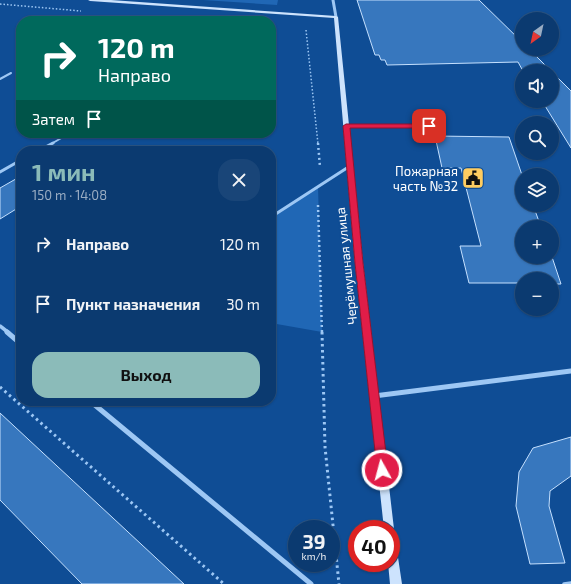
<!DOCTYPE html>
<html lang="ru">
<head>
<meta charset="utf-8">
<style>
  :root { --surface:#0b3a70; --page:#194578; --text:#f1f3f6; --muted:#9aadc3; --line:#2b5483; --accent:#8bbbb9 }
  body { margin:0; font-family:"Exo 2",sans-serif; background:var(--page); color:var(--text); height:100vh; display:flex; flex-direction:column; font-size:15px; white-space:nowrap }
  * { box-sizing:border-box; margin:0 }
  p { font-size:13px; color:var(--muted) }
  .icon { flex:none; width:22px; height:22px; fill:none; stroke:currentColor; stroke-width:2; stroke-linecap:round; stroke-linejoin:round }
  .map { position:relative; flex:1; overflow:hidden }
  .panel { position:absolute; left:16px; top:146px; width:260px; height:260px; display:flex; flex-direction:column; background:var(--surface); border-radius:16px; box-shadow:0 1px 3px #0004,0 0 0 1px var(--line) }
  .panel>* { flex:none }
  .banner { position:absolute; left:16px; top:16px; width:260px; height:122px; border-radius:16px; box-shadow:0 1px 3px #0004,0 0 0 1px var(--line); background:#00695c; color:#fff; overflow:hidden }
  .needle { width:26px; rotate:213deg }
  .buttons { position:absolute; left:515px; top:12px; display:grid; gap:8px }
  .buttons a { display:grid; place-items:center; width:44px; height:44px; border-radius:50%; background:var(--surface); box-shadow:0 1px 3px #0004,0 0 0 1px var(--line); font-size:20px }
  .speed { position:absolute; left:288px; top:520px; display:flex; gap:8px; font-size:20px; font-weight:700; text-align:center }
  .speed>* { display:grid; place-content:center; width:52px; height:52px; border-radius:50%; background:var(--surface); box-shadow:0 1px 3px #0004,0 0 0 1px var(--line); line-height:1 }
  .speed small { font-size:10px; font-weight:400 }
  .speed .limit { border:6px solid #d22; background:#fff; color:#111 }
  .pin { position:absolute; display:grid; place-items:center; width:34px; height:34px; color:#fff; margin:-17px; border-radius:8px; box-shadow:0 2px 6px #0006 }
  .me { position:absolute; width:44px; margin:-22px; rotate:353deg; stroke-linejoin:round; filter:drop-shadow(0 0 3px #0008) }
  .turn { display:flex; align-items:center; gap:14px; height:84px; padding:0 16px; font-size:18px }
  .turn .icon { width:52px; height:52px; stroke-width:2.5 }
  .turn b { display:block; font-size:28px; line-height:34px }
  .then { display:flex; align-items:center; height:38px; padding:0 16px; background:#0003; gap:8px; font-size:15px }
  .round { display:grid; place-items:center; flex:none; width:42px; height:42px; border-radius:16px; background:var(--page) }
  .head { display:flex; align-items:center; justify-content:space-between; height:68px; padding:0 16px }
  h1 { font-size:24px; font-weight:700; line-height:30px; color:var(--accent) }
  .action { display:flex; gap:8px; margin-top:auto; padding:8px 16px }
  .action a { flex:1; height:46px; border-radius:16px; background:var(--accent); color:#111; font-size:16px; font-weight:700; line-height:46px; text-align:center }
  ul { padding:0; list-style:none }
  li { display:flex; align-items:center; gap:12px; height:60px; padding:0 16px }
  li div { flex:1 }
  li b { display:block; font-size:15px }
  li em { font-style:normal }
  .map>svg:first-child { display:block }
</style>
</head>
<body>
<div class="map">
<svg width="571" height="584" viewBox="0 0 571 584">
  <rect width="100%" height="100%" fill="#0f4d95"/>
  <path fill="#2067b5" d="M203 0H278L277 5Z
    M318 186 322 332 271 323 275 214Z"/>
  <path fill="#3777be" stroke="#c5e0fe" d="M357 0H479L522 42V49H529L551 71H523L518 62 387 65 385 60H381L379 55H375Z
    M552 72 571 91V148L542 101H552Z
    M435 136 509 137 522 175V205H533L541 227H522V257H552L561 284H552V279H522V283H469L460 246H481L461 168H442Z
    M21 176V206L0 219V188Z
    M0 413 184 584H82L0 500Z
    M571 437V476L550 491 549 506 565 563 530 564 516 506 519 472 533 448Z"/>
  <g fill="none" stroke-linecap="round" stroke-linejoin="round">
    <path stroke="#9dc7f4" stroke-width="1.5" stroke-dasharray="1.5 2" stroke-linecap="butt" d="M0 4 81 11
      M306 30 318 144"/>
    <path stroke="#9dc7f4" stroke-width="2.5" stroke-dasharray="2 3" stroke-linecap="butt" d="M318 143 320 167
      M318 205 322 333"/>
    <path stroke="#9dc7f4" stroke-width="3" stroke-dasharray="2.5 3.5" stroke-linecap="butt" d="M322 332 325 447 339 584
      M0 387 224 584"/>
    <path stroke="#9dc7f4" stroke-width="2" d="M0 79 11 73
      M346 126H429
      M51 144 70 133"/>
    <path stroke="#9dc7f4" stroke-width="3" d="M38 151 53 143
      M0 172 21 160
      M271 217 350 166"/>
    <path stroke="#9dc7f4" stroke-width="3.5" d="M564 584 571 583"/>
    <path stroke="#9dc7f4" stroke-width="3" d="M333 0 336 17"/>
    <path stroke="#9dc7f4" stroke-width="3.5" d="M0 326 9 333"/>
    <path stroke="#9dc7f4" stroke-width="5" d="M7 332 21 344
      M374 396 571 371
      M90 401 311 584"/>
    <path fill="#cde3fd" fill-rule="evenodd" d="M88 0H111L336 16 338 17 363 263 394 529 393 533H391V529H384L355 263 334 18 90 1Z
      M391 539 395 540 396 544 402 584H390L388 563H391Z"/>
  </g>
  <path fill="#e11d48" stroke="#92132f" d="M346 124H429L433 126 429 128H350L363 263 388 470 386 473 382 475 379 473 377 470 355 263 343 126Z"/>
  <defs>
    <g id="civic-square" transform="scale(1.15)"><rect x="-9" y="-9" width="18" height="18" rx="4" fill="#ffcd60" stroke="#0f4d95"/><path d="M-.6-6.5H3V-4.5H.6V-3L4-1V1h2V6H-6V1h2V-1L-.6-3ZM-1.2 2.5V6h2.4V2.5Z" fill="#111"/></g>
  </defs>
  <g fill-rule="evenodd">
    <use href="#civic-square" x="473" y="178"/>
  </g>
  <g text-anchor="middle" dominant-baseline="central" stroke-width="4" stroke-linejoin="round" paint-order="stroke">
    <g font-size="13" fill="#fff" stroke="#0f4d95" text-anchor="end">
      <text x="458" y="171">Пожарная<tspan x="458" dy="15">часть №32</tspan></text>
    </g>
    <g font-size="13" fill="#fff" stroke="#0f4d95">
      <text transform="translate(346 266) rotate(-96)">Черёмушная улица</text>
    </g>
  </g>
</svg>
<div class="buttons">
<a><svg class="needle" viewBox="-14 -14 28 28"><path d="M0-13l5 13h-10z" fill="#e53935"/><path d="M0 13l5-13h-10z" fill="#9aadc3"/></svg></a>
<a><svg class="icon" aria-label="sound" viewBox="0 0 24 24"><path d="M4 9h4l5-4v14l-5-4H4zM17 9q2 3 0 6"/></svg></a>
<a><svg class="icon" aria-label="search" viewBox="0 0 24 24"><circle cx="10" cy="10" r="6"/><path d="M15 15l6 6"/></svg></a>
<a><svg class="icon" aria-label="layers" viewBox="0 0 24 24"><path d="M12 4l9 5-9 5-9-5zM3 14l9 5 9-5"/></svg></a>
<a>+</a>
<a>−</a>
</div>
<div class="speed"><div>39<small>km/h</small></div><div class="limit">40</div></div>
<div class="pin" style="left:429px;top:126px;background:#d93025"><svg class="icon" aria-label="arrive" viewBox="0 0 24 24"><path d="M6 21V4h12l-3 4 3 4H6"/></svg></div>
<svg class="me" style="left:382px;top:470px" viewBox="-20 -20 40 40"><circle r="17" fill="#e11d48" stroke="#fff" stroke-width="3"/><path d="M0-11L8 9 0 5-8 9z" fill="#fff"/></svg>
<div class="banner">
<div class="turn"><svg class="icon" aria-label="right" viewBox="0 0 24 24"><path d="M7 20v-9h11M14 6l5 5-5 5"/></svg><div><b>120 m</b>Направо</div></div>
<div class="then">Затем<svg class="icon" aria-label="arrive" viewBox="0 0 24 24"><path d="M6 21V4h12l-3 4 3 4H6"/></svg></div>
</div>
<section class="panel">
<div class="head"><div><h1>1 мин</h1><p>150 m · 14:08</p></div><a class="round"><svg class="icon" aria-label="close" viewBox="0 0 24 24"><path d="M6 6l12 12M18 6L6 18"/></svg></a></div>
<ul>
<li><svg class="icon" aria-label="right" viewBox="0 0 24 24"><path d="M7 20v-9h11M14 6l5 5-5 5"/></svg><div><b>Направо</b></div><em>120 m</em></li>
<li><svg class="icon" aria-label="arrive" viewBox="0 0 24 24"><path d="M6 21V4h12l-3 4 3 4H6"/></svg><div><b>Пункт назначения</b></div><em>30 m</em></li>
</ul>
<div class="action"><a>Выход</a></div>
</section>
</div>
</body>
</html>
